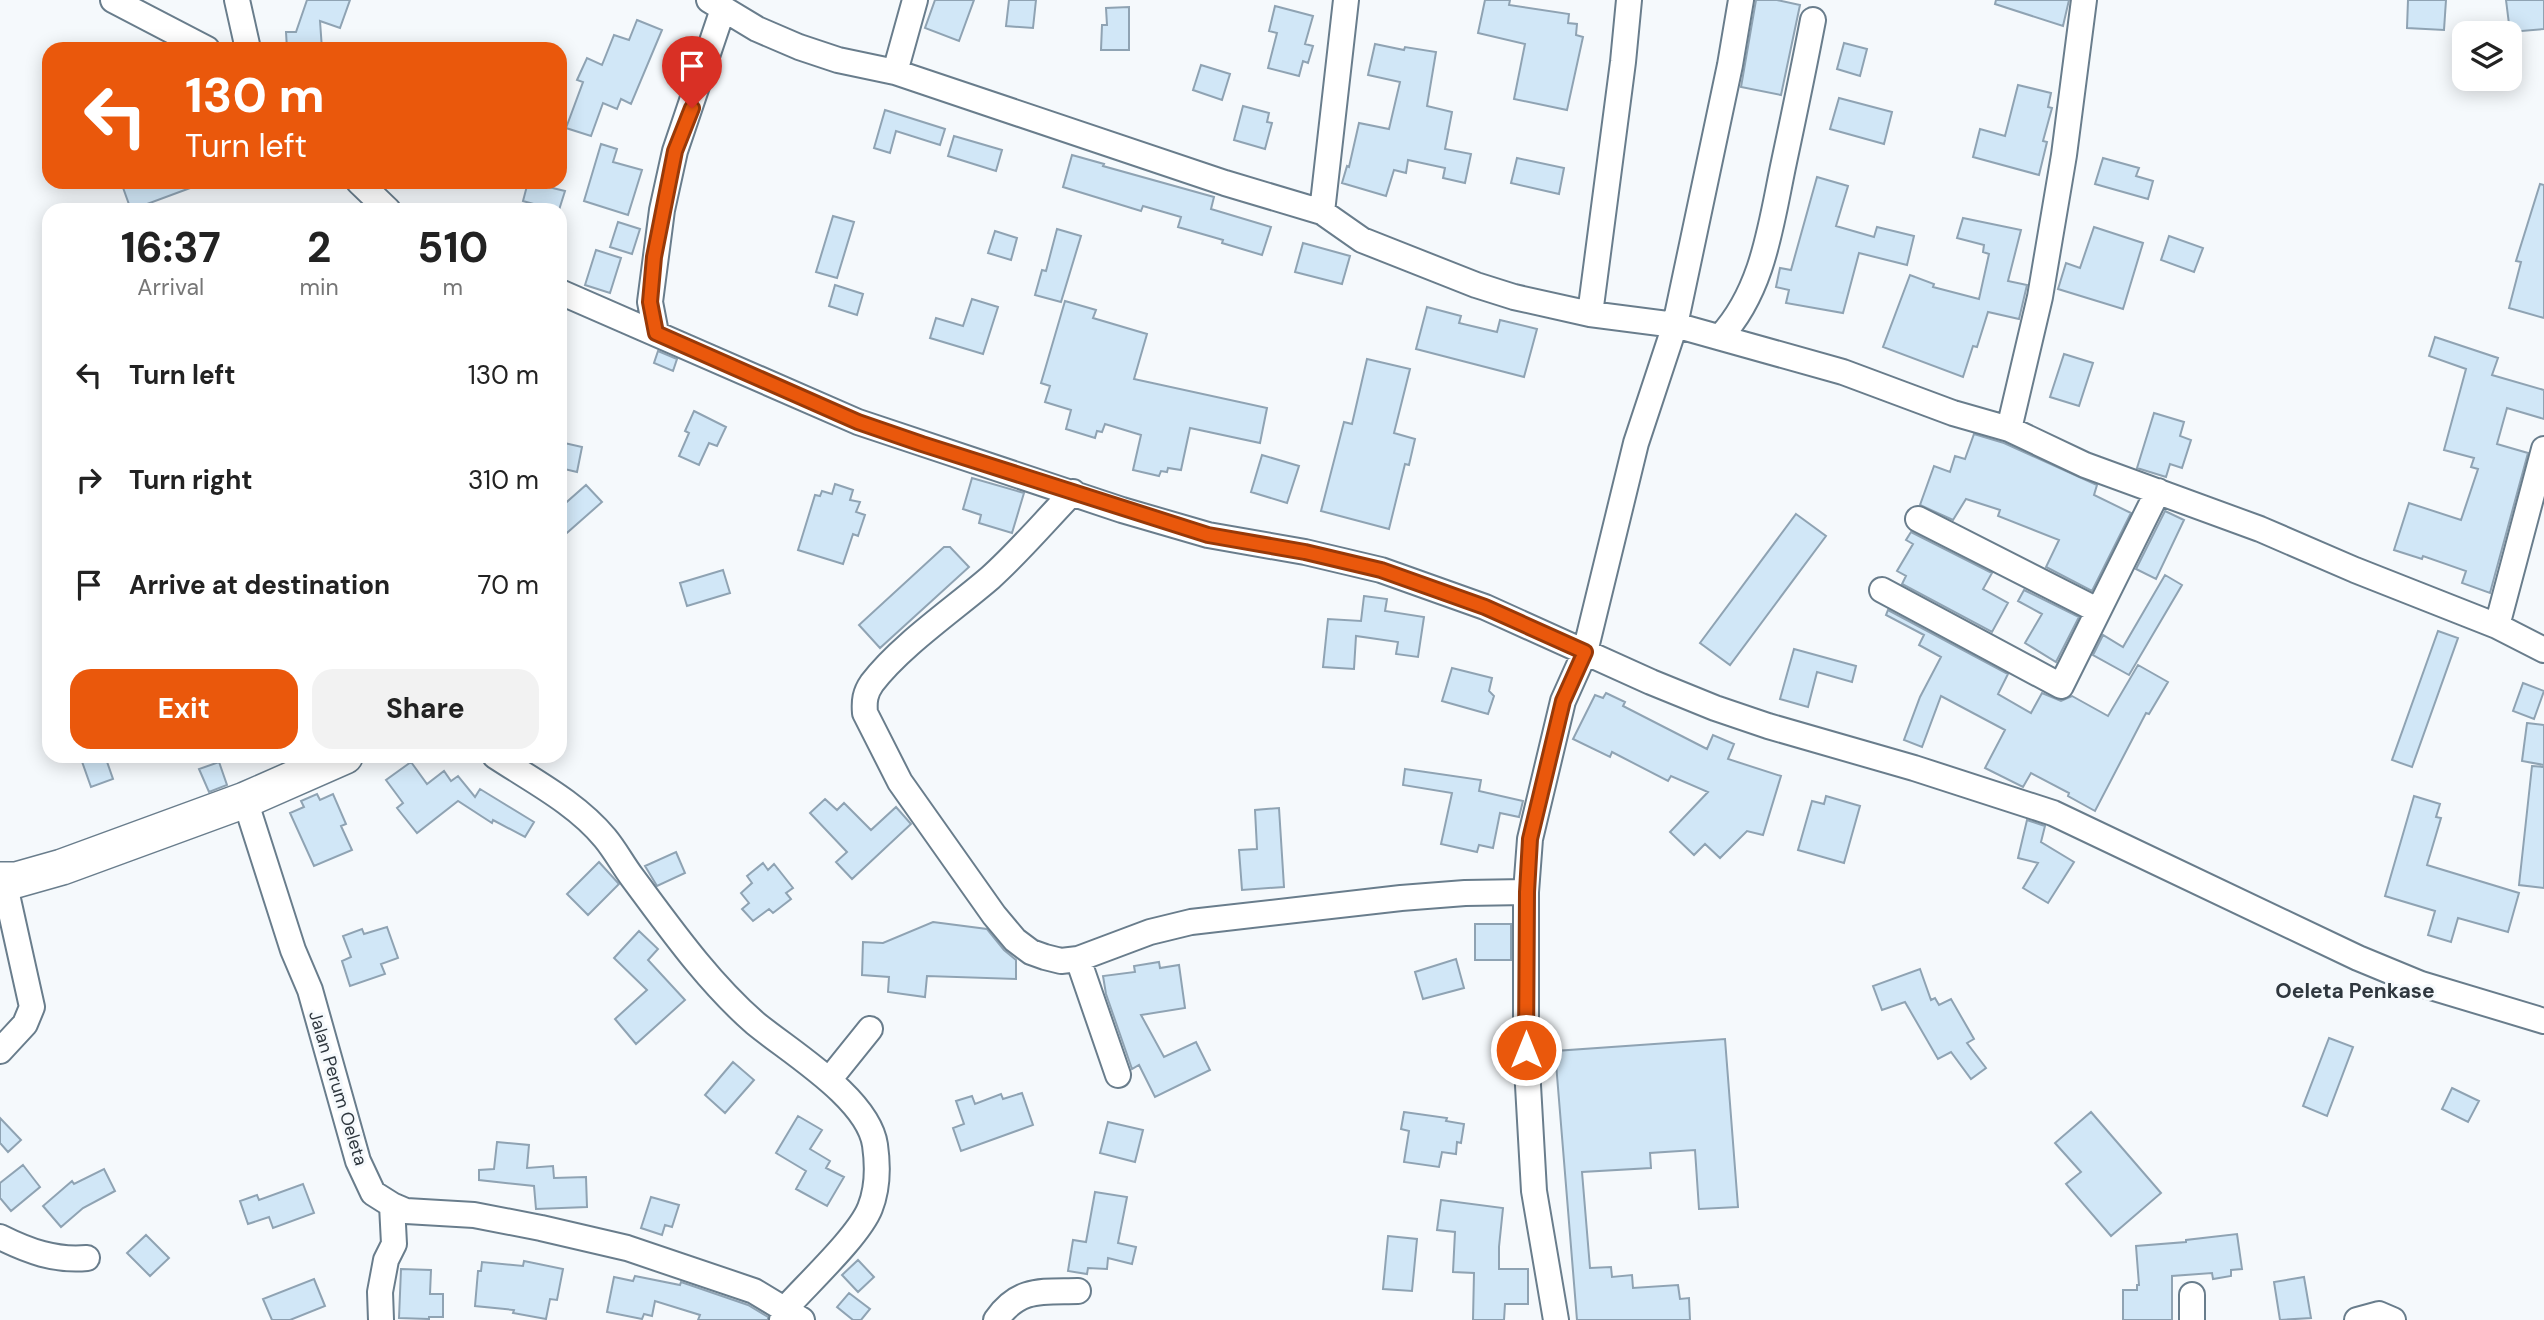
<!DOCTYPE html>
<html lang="en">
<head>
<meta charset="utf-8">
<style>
  :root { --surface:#fff; --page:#f2f2f2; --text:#222; --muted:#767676; --accent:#ea580c }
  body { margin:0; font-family:"DM Sans",sans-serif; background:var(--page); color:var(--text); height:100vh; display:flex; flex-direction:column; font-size:26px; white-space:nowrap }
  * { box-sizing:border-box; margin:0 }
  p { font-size:23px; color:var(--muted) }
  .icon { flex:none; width:38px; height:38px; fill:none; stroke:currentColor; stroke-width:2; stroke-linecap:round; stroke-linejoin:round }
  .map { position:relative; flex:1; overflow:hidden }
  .side { position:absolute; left:42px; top:203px; width:525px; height:560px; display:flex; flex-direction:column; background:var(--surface); border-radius:21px; box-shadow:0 4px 18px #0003 }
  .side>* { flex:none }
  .banner { position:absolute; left:42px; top:42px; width:525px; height:147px; border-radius:21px; box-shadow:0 4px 18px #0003; background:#ea580c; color:#fff; overflow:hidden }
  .buttons { position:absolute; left:2452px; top:21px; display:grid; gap:14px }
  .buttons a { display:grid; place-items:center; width:70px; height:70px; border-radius:14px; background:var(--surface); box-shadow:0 4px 18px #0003; font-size:35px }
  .pin { position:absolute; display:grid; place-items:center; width:60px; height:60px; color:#fff; margin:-72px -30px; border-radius:50% 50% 50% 0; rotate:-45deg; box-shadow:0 0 7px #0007 }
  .pin .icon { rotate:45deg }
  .me { position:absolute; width:77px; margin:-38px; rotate:0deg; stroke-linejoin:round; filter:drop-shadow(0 0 5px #0008) }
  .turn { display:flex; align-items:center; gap:24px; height:147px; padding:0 28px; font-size:32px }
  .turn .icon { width:91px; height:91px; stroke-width:2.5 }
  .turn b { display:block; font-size:49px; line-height:60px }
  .eta { display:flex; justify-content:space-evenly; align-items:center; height:119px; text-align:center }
  .eta b { font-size:42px; font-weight:700; line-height:49px }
  .cta { display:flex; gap:14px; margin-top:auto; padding:14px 28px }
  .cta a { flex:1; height:80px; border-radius:21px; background:var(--accent); color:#fff; font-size:28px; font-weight:700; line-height:80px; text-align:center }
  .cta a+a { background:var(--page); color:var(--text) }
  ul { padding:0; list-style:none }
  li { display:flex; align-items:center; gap:21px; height:105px; padding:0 28px }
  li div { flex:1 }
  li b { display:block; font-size:26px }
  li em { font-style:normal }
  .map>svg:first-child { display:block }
</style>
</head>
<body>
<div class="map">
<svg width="2544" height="1320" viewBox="0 0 2544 1320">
  <rect width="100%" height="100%" fill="#f5f9fc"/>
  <path fill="#d1e7f7" stroke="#8fa3b3" stroke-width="2" d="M307 0H350L340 28 320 21 322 49H287L286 32H296Z
    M935 0H974L959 41 925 28Z
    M1009 0H1036L1033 28 1006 26Z
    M1485 0H1510L1509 5 1569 14 1568 23 1577 24 1576 35 1583 37 1567 110 1514 99 1525 44 1478 33Z
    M1756 0H1777L1800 5 1781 95 1741 87Z
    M1996 0H2069L2063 26 1995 4Z
    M2408 0H2446L2444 30 2407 28Z
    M2506 0H2544V29L2510 32Z
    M1275 6 1313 16 1305 44 1313 46 1308 63 1303 61 1299 76 1268 68 1277 33 1269 31Z
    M1129 7V50H1101L1102 25H1107L1106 8Z
    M637 20 662 30 631 104 621 99 617 109 603 103 591 136 566 128 583 82 577 80 587 58 602 65 614 35 629 40Z
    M1844 43 1867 49 1860 76 1837 69Z
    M1375 44 1404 50 1405 47 1436 52 1427 106 1452 112 1445 149 1471 154 1465 183 1443 178 1445 168 1408 160 1406 173 1394 170 1386 196 1342 183 1347 166 1349 167 1359 123 1389 129 1400 82 1368 75Z
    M1201 65 1230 74 1222 100 1193 90Z
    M2018 85 2051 93 2048 107 2052 108 2043 141 2047 142 2039 175 1973 157 1980 129 2005 136Z
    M1839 98 1892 112 1884 144 1830 129Z
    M1243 106 1269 113 1267 122 1272 123 1265 149 1234 140Z
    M885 110 945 129 940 145 896 131 890 153 874 148Z
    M954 136 1002 150 996 171 948 156Z
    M601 144 617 149 613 162 642 170 628 215 584 201Z
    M1072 155 1104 164 1103 166 1214 197 1211 209 1271 227 1262 255 1222 243 1223 240 1178 227 1181 217 1143 206 1141 211 1063 187Z
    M1517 158 1564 168 1559 194 1511 183Z
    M2103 158 2139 168 2136 176 2153 181 2148 199 2095 184Z
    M1817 177 1848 186 1836 226 1874 237 1877 227 1914 236 1907 265 1859 253 1843 313 1786 303 1789 290 1776 287 1780 268 1791 270Z
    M121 182H201V184L131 210Z
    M528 182 565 191 559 210H536L537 205 523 201Z
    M2540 184 2544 185V318L2509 308 2521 262 2516 261Z
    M833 216 854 222 837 278 816 272Z
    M1963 218 2021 230 2008 281 2027 285 2019 319 1988 312 1977 347 1973 346 1963 377 1883 347 1910 275 1934 284 1933 287 1979 299 1989 254 1983 252 1984 245 1957 238Z
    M618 222 640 229 632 254 610 247Z
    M2094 227 2143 243 2123 309 2058 289 2066 263 2080 268Z
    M1057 229 1081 236 1061 302 1035 295 1042 270 1046 271Z
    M995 231 1017 238 1011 260 988 253Z
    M2169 236 2203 248 2194 272 2161 260Z
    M1303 243 1350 256 1342 284 1295 272Z
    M596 250 621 258 610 293 585 285Z
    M835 285 863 294 857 315 829 306Z
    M972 299 998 307 983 354 930 338 936 318 963 326Z
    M1065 301 1096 310 1093 318 1147 334 1134 379 1267 408 1260 443 1190 428 1181 470 1168 468 1167 472 1161 471 1159 476 1133 470 1141 435 1105 424 1102 432 1097 431 1095 438 1066 429 1071 410 1045 402 1050 386 1041 383Z
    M1427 307 1461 316 1459 323 1497 332 1500 320 1537 329 1524 377 1416 349Z
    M2435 337 2498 358 2492 375 2544 390V419L2507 408 2497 444 2528 453 2490 593 2462 583 2466 571 2423 556 2422 559 2394 550 2409 503 2461 520 2478 469 2471 467 2474 458 2444 450 2466 369 2429 356Z
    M658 351 677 359 673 371 654 363Z
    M2064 354 2093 363 2079 406 2050 397Z
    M1367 359 1410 369 1394 433 1415 439 1409 465 1405 464 1389 529 1321 511 1344 422 1352 424Z
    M694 411 726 427 717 446 709 443 699 465 679 456 689 433 685 431Z
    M2154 413 2184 422 2180 436 2191 440 2182 468 2170 464 2166 477 2137 468Z
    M1974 434 2004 443 2097 485 2094 495 2131 513 2092 591 2046 567 2059 540 1998 516 2000 510 1966 499 1953 520 1920 505 1934 466 1950 472 1955 456 1965 459Z
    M560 442 582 447 577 472 560 468Z
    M1262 455 1299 466 1287 503 1251 492Z
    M972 478 1024 493 1012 533 979 523 981 515 963 509Z
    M835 484 853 490 850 500 860 502 856 512 865 515 858 536 853 534 843 564 798 550 815 495 820 496 822 491 832 494Z
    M586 485 602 502 560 539V508Z
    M2165 511 2184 520 2156 579 2136 569Z
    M1796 514 1826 536 1730 665 1700 643Z
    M1911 532 1992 573 1983 589 2008 603 1992 632 1902 584 1906 576 1897 571 1913 544 1906 540Z
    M944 547H950L969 567 880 648 859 625Z
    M723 570 730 593 687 606 680 583Z
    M2165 575 2182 585 2129 675 2093 655 2103 635 2123 647Z
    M2024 590 2079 617 2056 662 2025 643 2042 614 2018 601Z
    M1364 596 1387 599 1385 611 1424 617 1418 657 1396 654 1398 642 1356 636 1354 669 1323 667 1328 619 1361 621Z
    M1888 610 2008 674 1998 694 2031 713 2042 693 2061 701 2072 696 2108 716 2138 665 2168 682 2149 714 2146 713 2095 811 2068 796 2069 793 2031 773 2023 787 1985 768 2005 730 1941 696 1922 747 1904 740 1920 697 1941 657 1919 645 1924 635 1886 615Z
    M2438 631 2458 638 2412 767 2392 760Z
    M1794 649 1856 666 1852 682 1817 672 1808 707 1780 699Z
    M1452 668 1492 678 1489 691 1494 696 1488 714 1442 701Z
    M2523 683 2544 691 2534 719 2513 711Z
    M1606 693 1625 702 1623 706 1707 749 1713 735 1734 744 1728 759 1781 776 1763 835 1747 831 1720 858 1705 844 1694 855 1670 832 1708 792 1671 776 1668 781 1612 752 1610 757 1573 739 1595 695 1603 698Z
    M2527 723 2544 725V765L2522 761Z
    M80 756H105L113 779 91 787Z
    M219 762 227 785 209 792 199 769Z
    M411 762 427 784 444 771 451 781 458 776 475 797 480 789 534 822 525 837 493 820 492 823 458 801 417 833 397 808 403 803 386 780Z
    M2532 766 2544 767V888L2519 885Z
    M1405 769 1481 780 1479 791 1523 801 1519 817 1500 813 1493 848 1479 845 1477 852 1441 844 1452 793 1403 785Z
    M317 794 320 800 333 794 346 824 341 826 352 850 314 866 290 813 304 807 301 801Z
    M1826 796 1860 806 1844 863 1798 850 1812 801 1824 804Z
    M2414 796 2440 804 2436 817 2441 818 2427 865 2519 893 2508 932 2458 918 2451 942 2428 935 2435 911 2385 896Z
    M825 799 837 810 844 803 871 830 896 807 911 824 852 879 836 862 847 852 810 813Z
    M1279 808 1284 887 1242 890 1239 850 1257 849 1255 810Z
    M2027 820 2045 826 2041 842 2074 862 2048 903 2023 888 2038 863 2018 858Z
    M676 852 685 873 657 886 645 866Z
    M599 862 619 884 588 915 567 894Z
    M763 863 768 870 774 864 793 888 786 893 791 899 773 913 769 909 753 921 742 909 749 903 741 893 752 883 747 876Z
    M933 922 987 929 1004 950 1016 960V979L927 976 925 997 888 992 889 977 862 975 863 942 883 943Z
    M1475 924H1511V960H1475Z
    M387 927 398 958 381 964 385 974 350 986 342 961 351 957 343 936 362 929 364 934Z
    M639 931 658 949 648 960 685 1000 636 1044 615 1019 647 990 614 958Z
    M1456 959 1464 988 1423 999 1415 972Z
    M1159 962 1160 968 1179 965 1185 1008 1141 1015 1164 1057 1196 1042 1210 1070 1155 1097 1139 1065 1132 1069 1106 994 1103 976 1135 972 1134 966Z
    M1920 969 1931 1000 1935 998 1939 1005 1951 999 1974 1039 1967 1043 1986 1068 1971 1079 1951 1052 1938 1059 1905 1002 1882 1010 1873 986Z
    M2329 1038 2353 1047 2327 1116 2303 1106Z
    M1725 1039 1738 1207 1699 1209 1695 1150 1650 1153 1651 1168 1582 1172 1590 1268 1611 1267 1612 1277 1632 1275 1633 1288 1678 1285 1680 1299 1689 1298 1690 1320H1577L1555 1051Z
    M733 1062 754 1080 725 1113 705 1095Z
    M2452 1088 2479 1101 2468 1122 2442 1109Z
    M1022 1093 1033 1125 961 1151 953 1128 964 1124 956 1101 972 1096 975 1104 1001 1094 1003 1099Z
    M1404 1112 1447 1118 1446 1121 1464 1124 1461 1143 1457 1142 1456 1154 1442 1152 1439 1167 1404 1162 1409 1131 1401 1129Z
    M2091 1112 2161 1193 2111 1236 2066 1184 2081 1172 2055 1143Z
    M798 1116 822 1130 810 1149 830 1161 826 1168 844 1177 827 1206 796 1189 806 1171 776 1153Z
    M0 1118 21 1140 8 1152 0 1143Z
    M1108 1122 1143 1130 1135 1162 1100 1153Z
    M497 1142 529 1145 527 1168 553 1166 554 1178 586 1177 587 1207 536 1209 534 1186 479 1180V1170L494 1169Z
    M23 1165 40 1187 11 1211 0 1198V1183Z
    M104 1169 115 1191 83 1208 61 1227 43 1206 72 1181 74 1184Z
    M303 1184 314 1213 273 1228 269 1217 248 1224 240 1201 257 1195 259 1200Z
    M1095 1192 1127 1197 1118 1243 1136 1247 1132 1264 1108 1258 1107 1269 1088 1268 1087 1274 1068 1271 1073 1240 1086 1242Z
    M651 1197 679 1205 672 1227 665 1225 662 1235 641 1228Z
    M1441 1200 1503 1208 1499 1247V1269H1528V1304H1505L1504 1320H1473L1474 1273 1453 1272 1455 1232 1437 1230Z
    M2237 1234 2242 1269 2231 1270V1276L2213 1279 2212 1273 2172 1276V1320H2123V1290H2137V1285H2139L2136 1246 2186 1242V1240Z
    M146 1235 169 1258 150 1276 127 1253Z
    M1388 1236 1417 1239 1412 1291 1383 1289Z
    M858 1260 874 1277 858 1292 842 1275Z
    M524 1261 563 1269 557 1300 550 1299 546 1319 513 1313 514 1310 475 1306 478 1271H481L482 1262 523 1266Z
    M401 1269 431 1270 430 1294H443V1317H429V1319L399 1318Z
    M635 1276 680 1285 681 1282 748 1305 768 1317V1320H698L700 1315 655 1301 652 1316 644 1314 642 1319 607 1312 614 1277 633 1281Z
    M2304 1277 2311 1318 2280 1320 2274 1282Z
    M314 1279 325 1306 290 1320H272L263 1299Z
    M849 1293 870 1309 861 1320H853L837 1307Z"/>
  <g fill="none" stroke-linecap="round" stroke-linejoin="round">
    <g stroke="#697d8c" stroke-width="28">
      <path id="street" d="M113 0 207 49
        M237 0 248 49
        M709 0 757 29 799 47 838 60 895 72 1225 183 1322 212 1362 240 1476 285 1514 297 1590 314 1675 325 1636 443 1585 652 1563 701 1530 839 1526 892V1050L1534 1191 1556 1320
        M1741 0 1730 65 1675 325 1843 372 1953 413 2009 429 2085 465 2260 529 2355 570 2497 626 2544 650
        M895 72 915 0
        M359 182 388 210
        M1322 212 1346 0
        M560 292 858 422 1122 510 1208 535 1305 552 1381 570 1485 607 1651 682 1715 708 1768 726 1914 768 2053 813 2358 958 2421 984 2544 1021
        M1590 314 1623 62 1629 0
        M656 333 650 302 662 210 675 151 723 9
        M1720 337C1764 290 1771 223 1784 162 1794 115 1804 67 1813 20
        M2009 429 2040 297 2064 155 2084 0
        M1073 492C1045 521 1019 552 990 578 954 609 900 646 872 683 865 693 864 701 865 713L900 782 994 915 1015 940 1031 952 1045 957 1061 961 1078 959 1150 932 1191 922 1401 898 1465 893 1526 892
        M1918 519 2097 610
        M1882 590 2061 686 2158 491
        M2497 626 2544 449
        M495 756C533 781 576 803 605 838 615 850 623 865 632 877 670 928 707 981 755 1023 790 1052 868 1098 875 1145 878 1166 878 1188 870 1208 859 1236 807 1284 785 1309L782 1320
        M245 800 293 950 310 990 358 1161 373 1193 392 1205 406 1211 474 1215 541 1228 627 1248 754 1291 802 1320
        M1078 959 1118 1075
        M0 1051 25 1024 32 1007 4 881
        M829 1080 870 1029
        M0 1237C28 1251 55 1261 87 1258
        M381 1320 380 1292 386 1260 394 1244 392 1205
        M996 1320C1019 1287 1042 1292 1078 1291
        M2192 1320V1295
        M2357 1320 2379 1314 2393 1320"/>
    </g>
    <g stroke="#697d8c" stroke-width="38">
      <path id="secondary" d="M0 880H16L62 867 245 800 345 756"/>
    </g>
    <use href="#street" stroke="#fff" stroke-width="24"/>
    <use href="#secondary" stroke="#fff" stroke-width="35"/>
  </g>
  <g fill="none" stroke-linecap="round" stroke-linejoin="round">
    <g stroke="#983908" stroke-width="18">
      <path id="route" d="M692 108 675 151 654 257 650 302 656 333 858 422 922 444 1208 535 1305 552 1381 570 1485 607 1585 652 1563 701 1530 839 1527 892 1526 1050"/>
    </g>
    <use href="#route" stroke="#ea580c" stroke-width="12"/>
  </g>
  <g text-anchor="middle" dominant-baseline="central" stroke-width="6" stroke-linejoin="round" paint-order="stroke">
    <g font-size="18" fill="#2f373e" stroke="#f5f9fc">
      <text transform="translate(338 1088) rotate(73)">Jalan Perum Oeleta</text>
    </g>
    <g font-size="21" font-weight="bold" fill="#2f373e" stroke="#f5f9fc">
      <text x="2355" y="991">Oeleta Penkase</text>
    </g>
  </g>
</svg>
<div class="buttons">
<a><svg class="icon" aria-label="layers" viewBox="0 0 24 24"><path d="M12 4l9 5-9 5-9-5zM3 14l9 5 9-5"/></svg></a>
</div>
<div class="pin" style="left:692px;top:108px;background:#d93025"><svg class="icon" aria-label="arrive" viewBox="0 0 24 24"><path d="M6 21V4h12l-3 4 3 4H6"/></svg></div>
<svg class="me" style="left:1526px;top:1050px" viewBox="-20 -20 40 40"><circle r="17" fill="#ea580c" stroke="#fff" stroke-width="3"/><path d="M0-11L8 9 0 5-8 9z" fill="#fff"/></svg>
<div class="banner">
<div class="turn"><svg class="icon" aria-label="left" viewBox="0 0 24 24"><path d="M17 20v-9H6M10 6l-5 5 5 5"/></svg><div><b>130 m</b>Turn left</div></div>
</div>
<section class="side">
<div class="eta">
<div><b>16:37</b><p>Arrival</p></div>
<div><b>2</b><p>min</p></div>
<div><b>510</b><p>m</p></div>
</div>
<ul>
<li><svg class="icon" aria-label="left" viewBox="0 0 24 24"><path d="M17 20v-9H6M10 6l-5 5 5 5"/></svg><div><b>Turn left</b></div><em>130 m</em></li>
<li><svg class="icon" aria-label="right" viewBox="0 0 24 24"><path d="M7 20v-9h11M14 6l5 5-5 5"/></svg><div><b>Turn right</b></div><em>310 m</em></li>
<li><svg class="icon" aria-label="arrive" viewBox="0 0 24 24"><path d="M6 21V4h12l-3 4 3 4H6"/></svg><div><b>Arrive at destination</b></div><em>70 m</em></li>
</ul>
<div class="cta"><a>Exit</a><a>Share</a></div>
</section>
</div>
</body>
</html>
